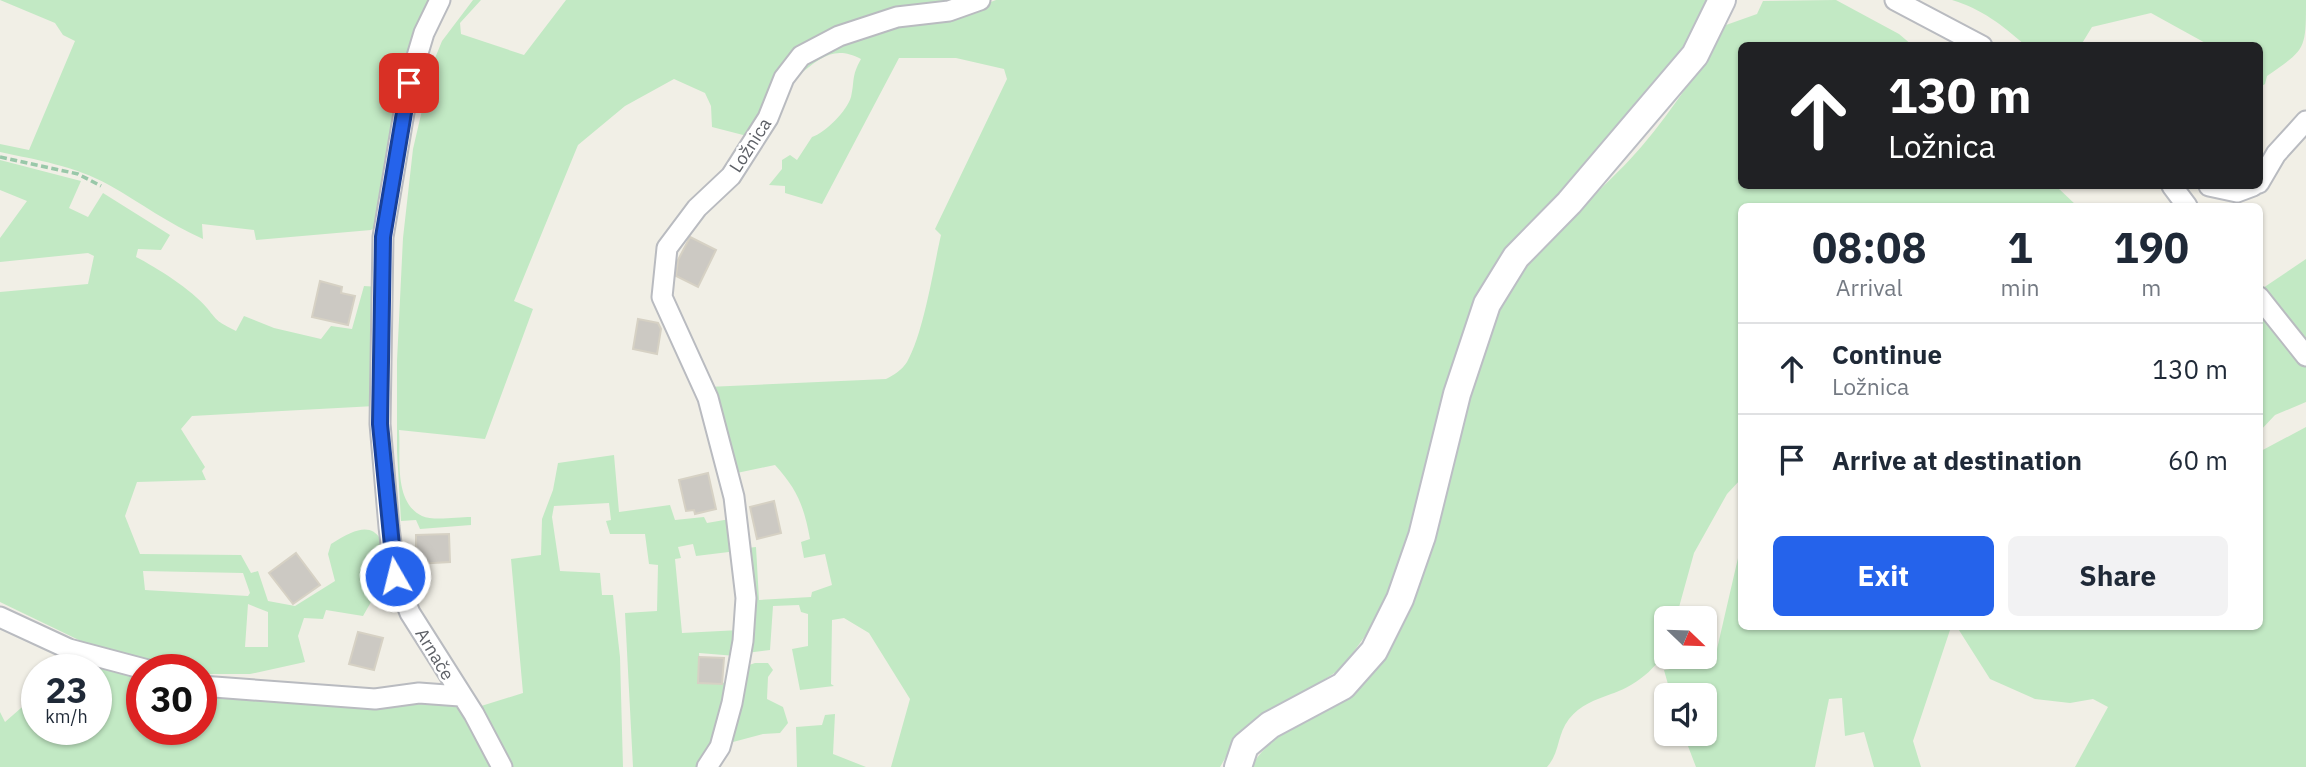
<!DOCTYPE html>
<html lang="en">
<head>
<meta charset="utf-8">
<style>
  :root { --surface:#fff; --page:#f2f2f3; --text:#1f2937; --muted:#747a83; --line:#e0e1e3; --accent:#2563eb }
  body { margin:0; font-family:"IBM Plex Sans",sans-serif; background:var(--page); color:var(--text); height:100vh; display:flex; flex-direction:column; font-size:26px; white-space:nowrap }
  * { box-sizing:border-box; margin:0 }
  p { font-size:23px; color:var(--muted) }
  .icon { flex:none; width:38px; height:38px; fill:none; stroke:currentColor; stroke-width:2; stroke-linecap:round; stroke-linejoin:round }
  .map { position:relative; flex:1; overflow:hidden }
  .details { position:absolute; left:1738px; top:203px; width:525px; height:427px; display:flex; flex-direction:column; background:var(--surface); border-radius:10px; box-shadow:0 2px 5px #0004 }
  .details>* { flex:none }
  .top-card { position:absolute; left:1738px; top:42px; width:525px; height:147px; border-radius:10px; box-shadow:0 2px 5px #0004; background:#202124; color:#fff; overflow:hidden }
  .needle { width:46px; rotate:113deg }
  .tools { position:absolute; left:1654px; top:606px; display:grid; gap:14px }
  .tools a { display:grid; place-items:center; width:63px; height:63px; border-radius:10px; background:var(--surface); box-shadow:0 2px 5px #0004; font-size:35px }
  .speed { position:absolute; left:21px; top:654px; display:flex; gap:14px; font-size:35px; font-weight:700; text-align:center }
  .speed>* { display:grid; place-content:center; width:91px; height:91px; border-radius:50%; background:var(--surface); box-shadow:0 2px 5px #0004; line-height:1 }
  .speed small { font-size:18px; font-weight:400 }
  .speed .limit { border:10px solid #d22; background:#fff; color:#111 }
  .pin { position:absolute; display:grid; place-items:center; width:60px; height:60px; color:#fff; margin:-30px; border-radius:14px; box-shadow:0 4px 10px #0006 }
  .me { position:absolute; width:77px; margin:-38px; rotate:352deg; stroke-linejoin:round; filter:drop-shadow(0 0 5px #0008) }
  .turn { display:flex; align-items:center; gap:24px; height:147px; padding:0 35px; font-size:32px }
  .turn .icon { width:91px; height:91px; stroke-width:2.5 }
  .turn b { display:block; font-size:49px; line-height:60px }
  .eta { display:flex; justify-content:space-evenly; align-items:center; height:119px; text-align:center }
  .eta b { font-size:42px; font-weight:800; line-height:49px }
  .cta { display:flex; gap:14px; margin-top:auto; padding:14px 35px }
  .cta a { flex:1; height:80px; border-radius:10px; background:var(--accent); color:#fff; font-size:28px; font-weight:800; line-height:80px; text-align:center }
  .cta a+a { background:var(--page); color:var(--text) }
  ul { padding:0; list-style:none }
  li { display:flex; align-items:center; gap:21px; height:91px; padding:0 35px; border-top:2px solid var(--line) }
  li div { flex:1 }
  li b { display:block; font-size:26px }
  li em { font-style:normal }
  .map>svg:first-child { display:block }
</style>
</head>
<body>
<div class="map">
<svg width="2306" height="767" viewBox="0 0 2306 767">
  <rect width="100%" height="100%" fill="#f1efe6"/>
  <path fill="#c2e9c4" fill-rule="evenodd" d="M0 0H434L379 224 371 230 256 240 254 230 202 224 203 239C169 224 141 203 109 185 75 166 37 160 0 152V144L29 150 75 41 63 35 55 23Z
    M473 0H481L460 23 461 34 524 55 566 0H962L815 39 747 136 712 127 711 106 705 93 674 79 625 106 578 145 514 301 533 309 485 439 399 430C401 457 393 502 422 516 433 521 457 517 471 517V525L420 529 416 520 401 521 397 451V361L403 238 413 149 433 63 442 41Z
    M996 0H1712L1686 51 1629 121 1517 242 1480 290 1447 389 1409 544 1395 587 1370 629 1342 668 1239 735 1220 767H891L910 699 869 633 844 618 832 620 831 684 834 686 800 690 792 649 808 646V614L801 612 799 605 773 606 770 650 746 653 747 548 756 547 759 600 811 597 812 592 832 585 825 554 804 558 801 542 810 539C804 506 797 489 775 465L732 474 707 387 886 379C894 375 902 370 907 362 924 332 933 270 941 235L935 229 1007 79 1004 69 956 58H899L822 204 785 193V186L769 185 782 169V160L790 155 797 160 812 137C825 133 847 111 851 97 855 80 851 77 861 59 834 45 820 58 798 76L794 74 813 55 887 24 964 12Z
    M1836 0 1899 34 1912 45 1741 46V186H2056L2077 206H1741V479L1727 494 1694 553 1676 618H1666C1666 626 1667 637 1666 645 1662 667 1631 688 1611 694 1595 700 1580 705 1569 719 1557 734 1560 753 1547 767H1251C1278 719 1346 711 1380 662 1442 574 1447 463 1479 363 1487 341 1493 319 1504 299 1533 245 1601 194 1642 146 1673 109 1701 67 1726 25L1757 14 1763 1Z
    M1952 0H2306C2306 50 2306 49 2267 76L2265 84 2259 88V46L2209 45 2151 13 2092 27 2081 45H2025C2002 25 1982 9 1952 0Z
    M0 160 81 181 69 208 88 217 103 193 170 235 161 250 138 249 136 257C156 267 192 290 207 308 219 323 217 321 236 331L244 316 274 328 321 339 331 326 352 329 364 286 379 287 375 406 192 416 181 429 205 467 202 471 206 480 137 482 125 516 140 554 241 555 251 573 258 571 268 601 295 606 335 581 328 554 331 544C369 519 381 526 391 567L363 616 326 610 323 619 304 618 298 636 305 662 250 674H201V670H189L85 643 0 602V292L88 284 94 256 88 253 0 262V238L27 201 0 190ZM143 571 243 573 250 593 248 596 145 590ZM248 604 268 612V647H245Z
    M2306 259V346L2263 288Z
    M2259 311 2306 363V402L2275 415 2259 432Z
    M2306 427V767H2075L2108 707 2093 699 2070 703 2035 699 1990 679 1957 627 2259 626V452Z
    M614 455 619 512 670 505 675 520 704 517 707 523 730 519 737 551 696 556 693 544 678 547 681 558 675 559 682 633 740 630 736 656 699 653 701 682 731 683 712 740 699 767H633L625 613 657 611 658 565 649 564 645 534H610L606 521 611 520 609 503 554 506 552 517 560 571 600 573 602 595H613L620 657 623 767H507L478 707 523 693 511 559 541 555 542 519 553 490 558 463Z
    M1741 545V626L1951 627 1913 741 1921 767H1874L1864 732 1845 736 1842 698 1829 699 1815 767H1696L1683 733H1704V695H1671L1664 670 1714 662Z
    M80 655 142 675V730H201V691L456 699 496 767H0V712L5 722 37 694V730H96V670H63Z
    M755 663H768L773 670 768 677 767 699 783 707 788 723 780 733 763 734 733 742 726 737 746 666Z
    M835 714 833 754 866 767H797L796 727 822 725 825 715Z"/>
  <path fill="#ccc9c3" stroke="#d6d1c4" stroke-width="2" d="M690 237 716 250 698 287 676 276 678 260Z
    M320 281 342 287 341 293 355 296 348 325 312 317Z
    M638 319 658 323 661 329 657 354 633 349Z
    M708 473 716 509 695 514 694 510 686 511 679 480Z
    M774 501 781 533 757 539 750 507Z
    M449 534 450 562 416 564V535Z
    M296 553 320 585 293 604 269 573Z
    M358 632 383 638 374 670 349 664Z
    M699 657 724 658 722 684 698 683Z"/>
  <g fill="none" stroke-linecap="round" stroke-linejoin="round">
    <g stroke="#b9bbc0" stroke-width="23">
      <path id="street" d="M440 0 424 33 409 83 383 237 380 424 389 527 395 576 410 613 474 714 502 767
        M1895 0 1982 46
        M2259 183 2276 154 2306 121
        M2172 186 2187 206
        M2209 186 2237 192 2253 186
        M2259 297 2306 356
        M0 617 69 649 148 670
        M201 686 375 699 419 693 460 696
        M707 767 720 747 732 703 743 641 746 598 734 497 708 398 662 297 667 248 697 208 731 176 768 118 784 78 801 56 839 36 897 17 949 11 980 0"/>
    </g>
    <g stroke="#bcbec5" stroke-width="30">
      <path id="secondary" d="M1238 767 1245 746 1270 725 1343 686 1374 651 1400 599 1422 536 1457 394 1487 304 1516 257 1569 203 1695 55 1722 0"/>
    </g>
    <path stroke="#99c8a9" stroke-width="3.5" stroke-dasharray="7 3.5" stroke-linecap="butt" d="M0 157 78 174 101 186"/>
    <use href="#street" stroke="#fff" stroke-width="19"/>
    <use href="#secondary" stroke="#fff" stroke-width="26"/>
  </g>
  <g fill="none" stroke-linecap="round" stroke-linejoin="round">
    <g stroke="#184099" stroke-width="18">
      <path id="route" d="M395 576 380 424 383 237 409 83"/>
    </g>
    <use href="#route" stroke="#2563eb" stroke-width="12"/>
  </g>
  <g text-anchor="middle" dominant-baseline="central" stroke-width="5" stroke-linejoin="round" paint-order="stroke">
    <g font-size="18" fill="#5e6167" stroke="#fff">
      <text transform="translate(750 145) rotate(-57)">Ložnica</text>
      <text transform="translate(435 654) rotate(59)">Arnače</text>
    </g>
  </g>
</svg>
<div class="tools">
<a><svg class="needle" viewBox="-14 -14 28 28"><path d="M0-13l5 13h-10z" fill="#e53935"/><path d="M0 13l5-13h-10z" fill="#747a83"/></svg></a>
<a><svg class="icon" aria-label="sound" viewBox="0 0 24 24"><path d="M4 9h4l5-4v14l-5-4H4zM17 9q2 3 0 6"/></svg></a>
</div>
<div class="speed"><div>23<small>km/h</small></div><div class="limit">30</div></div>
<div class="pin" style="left:409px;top:83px;background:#d93025"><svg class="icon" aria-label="arrive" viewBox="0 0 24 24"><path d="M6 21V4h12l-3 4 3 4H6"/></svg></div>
<svg class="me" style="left:395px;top:576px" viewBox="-20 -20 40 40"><circle r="17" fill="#2563eb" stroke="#fff" stroke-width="3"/><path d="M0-11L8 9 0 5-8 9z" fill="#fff"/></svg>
<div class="top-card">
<div class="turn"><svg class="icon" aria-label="ahead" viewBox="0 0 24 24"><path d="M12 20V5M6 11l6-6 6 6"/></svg><div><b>130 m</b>Ložnica</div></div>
</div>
<section class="details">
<div class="eta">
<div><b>08:08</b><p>Arrival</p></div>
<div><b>1</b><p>min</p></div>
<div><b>190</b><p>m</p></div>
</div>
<ul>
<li><svg class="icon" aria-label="ahead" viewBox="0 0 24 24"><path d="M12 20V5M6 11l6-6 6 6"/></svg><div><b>Continue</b><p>Ložnica</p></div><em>130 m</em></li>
<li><svg class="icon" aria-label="arrive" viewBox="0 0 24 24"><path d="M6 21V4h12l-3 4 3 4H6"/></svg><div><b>Arrive at destination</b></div><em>60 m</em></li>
</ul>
<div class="cta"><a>Exit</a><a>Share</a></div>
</section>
</div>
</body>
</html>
